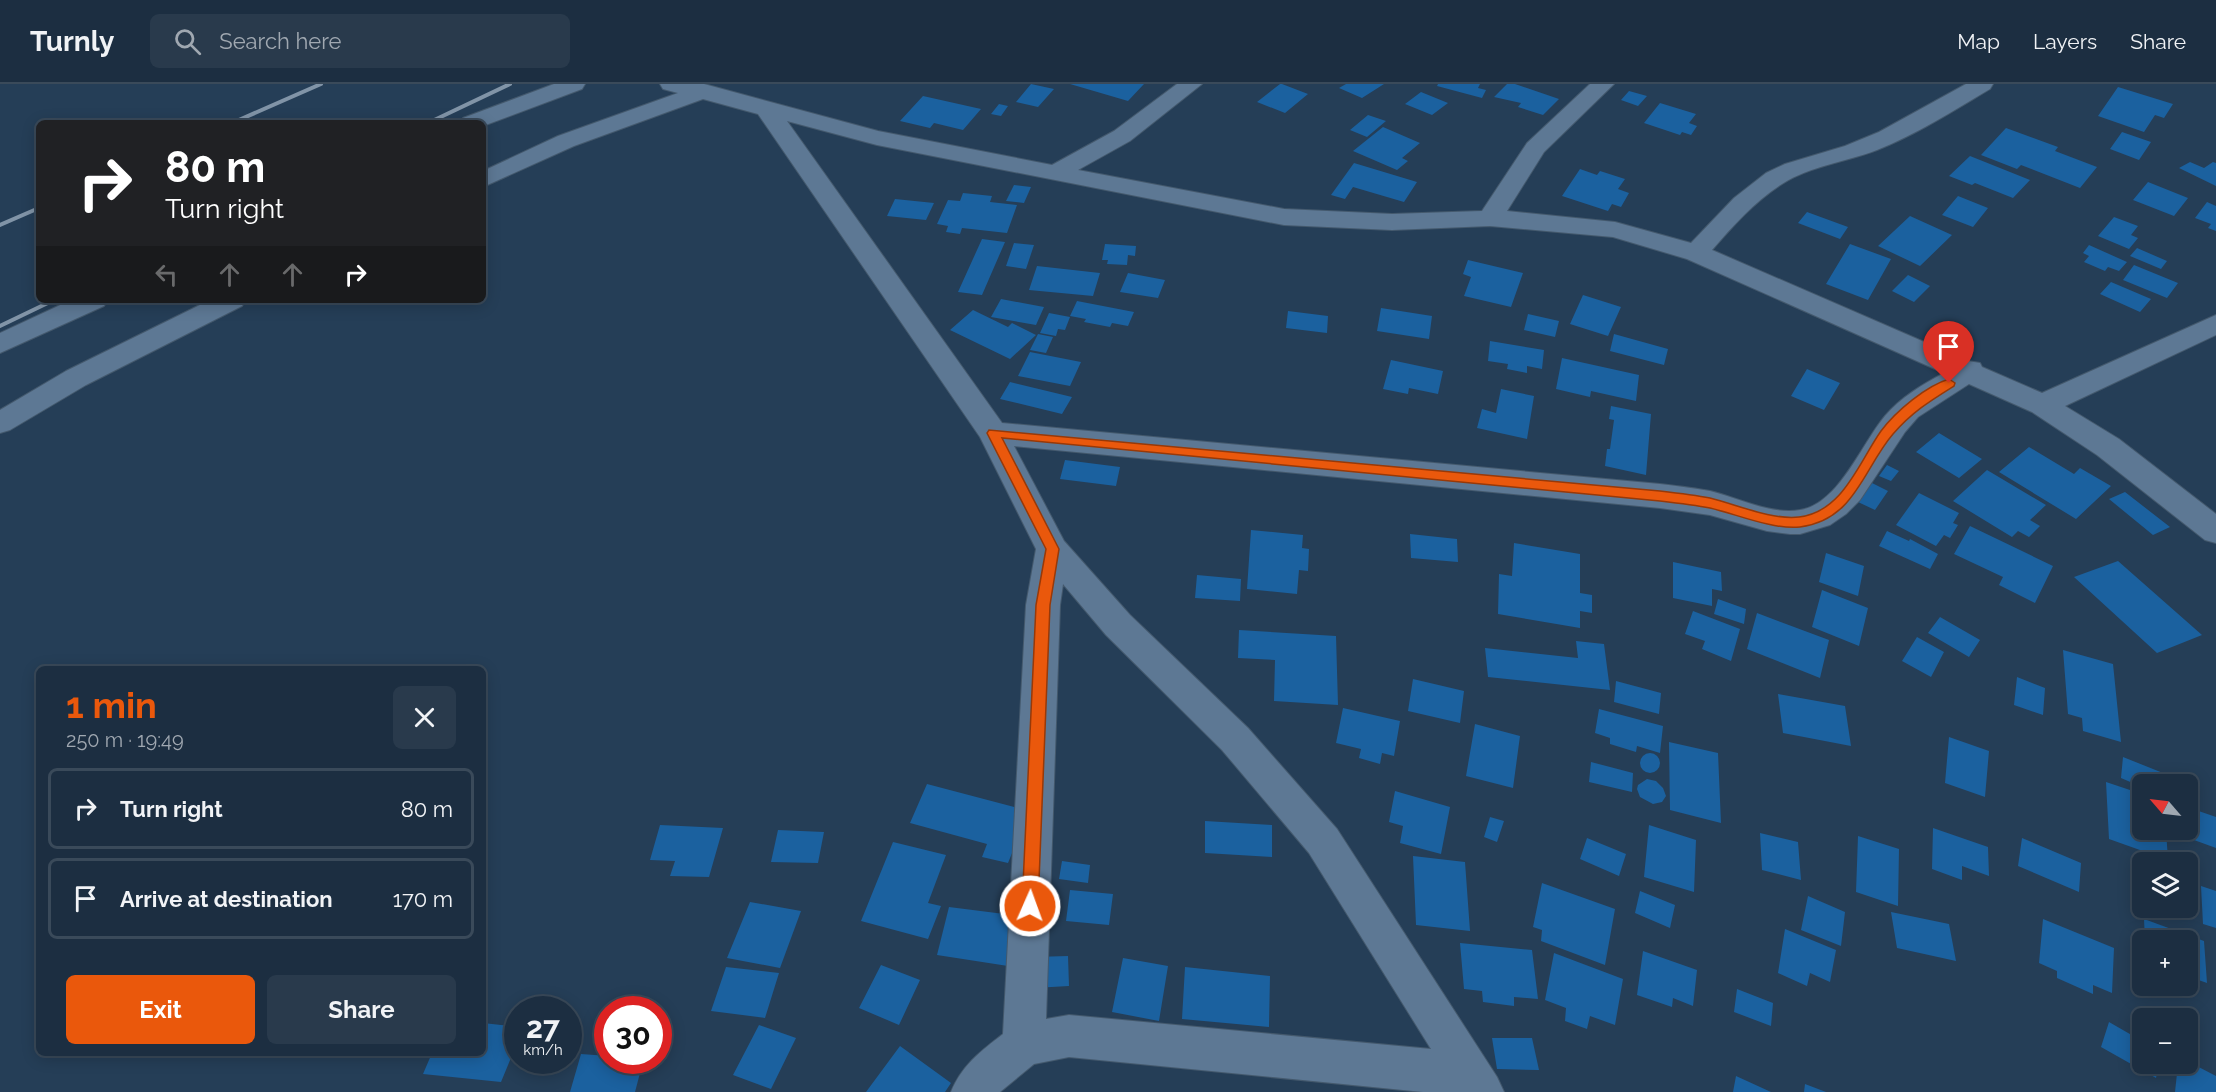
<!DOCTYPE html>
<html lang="en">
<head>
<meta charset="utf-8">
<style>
  :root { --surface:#1c2e41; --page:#293a4c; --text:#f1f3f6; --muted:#a0a8b1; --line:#3a4a5a; --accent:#ea580c }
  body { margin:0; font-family:Raleway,sans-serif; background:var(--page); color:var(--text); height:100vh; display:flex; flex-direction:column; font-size:22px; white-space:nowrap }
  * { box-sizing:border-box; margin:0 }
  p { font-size:20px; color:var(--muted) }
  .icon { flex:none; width:33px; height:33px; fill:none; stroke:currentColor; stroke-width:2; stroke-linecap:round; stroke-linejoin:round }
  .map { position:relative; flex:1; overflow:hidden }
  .side { position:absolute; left:36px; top:582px; width:450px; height:390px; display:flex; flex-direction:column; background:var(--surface); border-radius:9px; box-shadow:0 3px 15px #0003,0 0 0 2px var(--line) }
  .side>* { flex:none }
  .banner { position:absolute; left:36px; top:36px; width:450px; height:183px; border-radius:9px; box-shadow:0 3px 15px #0003,0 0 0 2px var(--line); background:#202124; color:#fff; overflow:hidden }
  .needle { width:39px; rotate:298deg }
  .buttons { position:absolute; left:2132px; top:690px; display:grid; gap:12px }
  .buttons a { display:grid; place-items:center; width:66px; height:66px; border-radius:9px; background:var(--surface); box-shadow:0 3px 15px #0003,0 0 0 2px var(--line); font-size:30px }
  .speed { position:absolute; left:504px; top:912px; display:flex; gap:12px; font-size:30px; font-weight:700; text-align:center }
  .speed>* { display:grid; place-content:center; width:78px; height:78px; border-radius:50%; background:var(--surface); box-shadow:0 3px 15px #0003,0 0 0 2px var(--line); line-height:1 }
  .speed small { font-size:15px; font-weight:400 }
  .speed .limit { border:9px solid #d22; background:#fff; color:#111 }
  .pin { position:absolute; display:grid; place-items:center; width:51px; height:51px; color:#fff; margin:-62px -26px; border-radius:50% 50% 50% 0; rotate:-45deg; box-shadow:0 0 6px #0007 }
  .pin .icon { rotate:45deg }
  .me { position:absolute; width:66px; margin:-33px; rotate:2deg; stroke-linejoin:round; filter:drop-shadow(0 0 4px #0008) }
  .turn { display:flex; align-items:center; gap:21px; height:126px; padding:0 30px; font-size:27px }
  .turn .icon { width:78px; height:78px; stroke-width:2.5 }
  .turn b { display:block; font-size:42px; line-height:51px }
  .lanes { display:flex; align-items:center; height:57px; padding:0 30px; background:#0003; justify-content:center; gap:30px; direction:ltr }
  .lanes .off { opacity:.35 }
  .round { display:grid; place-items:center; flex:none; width:63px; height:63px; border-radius:9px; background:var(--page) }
  .headline { display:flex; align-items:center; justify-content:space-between; height:102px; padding:0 30px }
  h1 { font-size:36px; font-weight:700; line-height:45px; color:var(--accent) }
  .action { display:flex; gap:12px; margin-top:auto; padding:12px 30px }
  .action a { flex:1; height:69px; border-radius:9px; background:var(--accent); color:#fff; font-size:24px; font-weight:700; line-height:69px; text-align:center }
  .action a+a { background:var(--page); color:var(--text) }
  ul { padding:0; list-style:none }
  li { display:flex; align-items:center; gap:18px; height:81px; margin:0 12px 9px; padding:0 18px; border:3px solid var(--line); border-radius:9px }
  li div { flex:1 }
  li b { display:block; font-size:22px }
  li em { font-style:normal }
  header { display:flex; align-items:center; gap:36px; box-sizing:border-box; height:84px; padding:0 30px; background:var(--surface); border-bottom:2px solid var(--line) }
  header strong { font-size:28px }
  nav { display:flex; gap:33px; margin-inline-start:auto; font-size:21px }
  .search { width:420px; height:54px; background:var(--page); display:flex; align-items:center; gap:15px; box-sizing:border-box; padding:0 21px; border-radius:9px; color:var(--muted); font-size:22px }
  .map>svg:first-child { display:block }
</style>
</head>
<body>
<header>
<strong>Turnly</strong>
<div class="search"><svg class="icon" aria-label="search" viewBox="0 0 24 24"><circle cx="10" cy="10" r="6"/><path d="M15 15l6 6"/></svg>Search here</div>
<nav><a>Map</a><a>Layers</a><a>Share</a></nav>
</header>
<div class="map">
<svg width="2216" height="1008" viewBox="0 0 2216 1008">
  <rect width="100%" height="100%" fill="#253e57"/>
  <path fill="#1b619f" d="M1031 0 1054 5 1038 23 1016 18Z
    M1070 0H1144L1128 17Z
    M1280 0H1282L1308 10 1285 29 1257 18Z
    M1346 0H1384L1362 14 1339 4Z
    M1438 0H1480L1478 4 1486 6 1482 14 1437 2Z
    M1507 0H1515L1559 15 1543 31 1518 23 1521 19 1494 13Z
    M2118 3 2173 20 2164 34 2155 31 2144 48 2098 32Z
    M1629 7 1647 12 1638 22 1621 16Z
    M1421 8 1448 19 1432 31 1405 20Z
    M923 12 981 25 963 46 934 39 930 44 900 37Z
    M1660 19 1696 30 1689 39 1697 42 1691 51 1682 48 1680 51 1644 39Z
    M999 20 1008 22 1001 32 991 30Z
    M1368 31 1386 37 1367 53 1350 46Z
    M1383 43 1420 59 1402 74 1408 77 1397 86 1353 67Z
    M2006 44 2058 63 2055 67 2097 83 2080 104 2021 81 2017 85 1981 71Z
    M2122 48 2151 58 2139 76 2110 65Z
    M1970 72 2030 96 2013 114 1975 99 1972 101 1949 92Z
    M2190 78 2204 84 2213 78 2216 79V102L2179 84Z
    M1354 79 1417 98 1404 118 1353 103 1345 115 1331 111Z
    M1580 85 1597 91 1600 87 1625 95 1618 105 1629 109 1621 123 1612 120 1608 127 1562 112Z
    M2148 98 2188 114 2174 132 2133 116Z
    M1014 101 1031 103 1024 119 1006 117Z
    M963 109 992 112 990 118 1017 121 1007 149 962 144 960 150 946 148 948 142 937 140 948 116 960 117Z
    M1958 112 1988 124 1973 143 1942 131Z
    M895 115 934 119 926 136 887 132Z
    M2207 118 2216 122V147L2208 144 2211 140 2195 134Z
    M1807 128 1848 143 1840 155 1798 139Z
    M1910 132 1952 151 1920 182 1878 162Z
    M2114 133 2138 142 2131 151 2138 154 2129 165 2098 152Z
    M982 155 1005 158 982 211 958 208Z
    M1014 159 1034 161 1026 185 1006 182Z
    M1105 160 1136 162 1135 172 1128 171 1127 181 1107 180 1108 176H1102Z
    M1850 160 1891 175 1868 216 1826 200Z
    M2089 161 2127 178 2119 187 2108 183 2105 187 2084 178 2089 172 2083 169Z
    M2137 164 2167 177 2161 185 2130 172Z
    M1468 176 1523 189 1511 223 1464 212 1471 193 1463 190Z
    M2134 181 2178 199 2167 214 2123 196Z
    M1037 182 1100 189 1093 212 1029 206Z
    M1128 189 1165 196 1158 214 1120 208Z
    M1908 191 1930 202 1914 218 1892 207Z
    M2111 198 2151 215 2140 228 2100 210Z
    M1583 211 1621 223 1608 252 1570 240Z
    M1001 215 1044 223 1036 241 991 233Z
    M1077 217 1134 228 1128 242 1112 239 1110 243 1084 238 1086 235 1070 232Z
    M1381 224 1432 232 1429 255 1377 247Z
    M973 226 1008 243 1012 239 1036 251 1010 275 950 246Z
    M1288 227 1328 232 1327 249 1286 244Z
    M1049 229 1070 233 1065 246 1058 245 1056 252 1040 249Z
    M1528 230 1559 237 1555 253 1524 246Z
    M1038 250 1053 253 1046 269 1030 266Z
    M1614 250 1668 265 1664 281 1610 267Z
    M1490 257 1544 266 1542 285 1527 282V289L1507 285 1508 280 1488 277Z
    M1030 268 1081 278 1070 302 1018 292Z
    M1562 274 1639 291 1636 317 1591 307 1590 313 1556 305Z
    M1391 276 1443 287 1438 310 1409 304 1408 310 1383 305Z
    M1807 285 1840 299 1824 326 1791 312Z
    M1010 298 1072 313 1062 330 1000 315Z
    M1501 305 1534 312 1527 355 1477 344 1482 325 1496 329Z
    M1611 322 1651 330 1646 391 1605 382 1607 365H1610L1614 336 1609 335Z
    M1939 349 1982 375 1959 394 1916 368Z
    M2029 363 2074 390 2080 384 2111 402 2076 435 1999 388Z
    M1065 376 1120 383 1116 402 1060 395Z
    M1887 381 1899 387 1891 397 1879 392Z
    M1987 386 2046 421 2030 436 2040 442 2029 453 2018 447 2012 453 1953 417Z
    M1872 399 1888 407 1875 426 1858 418Z
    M2125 408 2170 443 2153 451 2109 415Z
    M1919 409 1959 429 1953 439 1958 441 1950 454 1944 451 1936 462 1896 441Z
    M1970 442 2053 482 2035 519 1999 501 2003 493 1954 470Z
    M1251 446 1303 451 1302 464 1309 465 1308 487 1299 486 1297 510 1247 505Z
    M1887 447 1909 457 1910 455 1938 470 1930 485 1879 462Z
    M1410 450 1457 455 1458 478 1411 474Z
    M1514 459 1580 470V509L1592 511V529L1580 527V544L1498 530 1499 490 1512 492Z
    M1826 469 1864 482 1858 512 1819 498Z
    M2118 477 2202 551 2157 569 2074 493Z
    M1673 478 1721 488 1722 507 1712 505V522L1673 514Z
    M1197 491 1241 495 1240 517 1195 514Z
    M1822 506 1868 524 1859 562 1812 543Z
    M1718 515 1746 525 1744 540 1714 530Z
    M1693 527 1740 545 1731 577 1702 565 1705 557 1685 550Z
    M1757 529 1829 556 1820 594 1747 565Z
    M1940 533 1980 556 1969 573 1928 549Z
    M1239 546 1336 552 1338 621 1274 617 1275 576 1238 574Z
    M1917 553 1944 568 1931 593 1902 577Z
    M1576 557 1604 560 1610 606 1488 593 1485 564 1578 574Z
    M2063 566 2113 580 2121 658 2083 647 2082 634 2068 630Z
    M2017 593 2045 604 2043 631 2014 621Z
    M1413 595 1464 607 1460 639 1408 627Z
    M1616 597 1661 609 1659 630 1614 618Z
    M1778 610 1845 622 1851 662 1783 649Z
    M1343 624 1400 637 1394 672 1382 669 1380 680 1359 674 1361 665 1336 659Z
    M1599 625 1663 642 1660 669 1637 662 1636 668 1610 660V654L1595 649Z
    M1475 640 1520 652 1513 704 1466 692Z
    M1949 653 1989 667 1985 713 1945 699Z
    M1669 658 1718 669 1721 739 1670 726Z
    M1640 679a10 10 0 1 1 20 0a10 10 0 1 1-20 0Z
    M2123 673 2168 691 2167 700H2142V703L2121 694Z
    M1591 678 1633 689 1632 708 1589 698Z
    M1647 695 1656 697 1663 704 1666 712 1662 718 1653 720 1640 713 1637 705 1638 701Z
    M2106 698 2142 710V746H2166L2168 776 2109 755Z
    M927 700 1029 727 1008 779 982 773 987 760 910 739Z
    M1395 707 1450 723 1441 770 1400 759 1403 742 1389 738Z
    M2187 723 2216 733V764L2183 752 2182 746H2187Z
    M1490 733 1504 737 1497 758 1484 753Z
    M1205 737 1272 741V773L1205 769Z
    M660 741 723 744 709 793 670 792 675 777 650 776Z
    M1649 741 1696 756 1694 808 1644 793Z
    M1933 744 1988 763 1989 792 1962 782V796L1932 785Z
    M778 746 824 748 818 779 771 778Z
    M1760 749 1798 758 1801 796 1762 786Z
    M1858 752 1899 765 1898 822 1856 808Z
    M1587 754 1626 770 1619 792 1580 775Z
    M2022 754 2081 779 2079 808 2018 782Z
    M893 758 946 771 928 819 941 822 928 855 861 837Z
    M1413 772 1465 778 1470 847 1416 841Z
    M1062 777 1090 781 1088 799 1059 795Z
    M1542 799 1615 825 1605 881 1541 857 1542 846 1533 843Z
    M2201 802 2216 807V844L2203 840Z
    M1070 806 1113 810 1109 841 1066 837Z
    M1640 807 1675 821 1670 844 1635 829Z
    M1808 812 1845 828 1841 862 1801 846Z
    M750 818 801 827 780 884 727 874Z
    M949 823 1019 832 1008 882 937 871Z
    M1891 828 1949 840 1956 877 1897 864Z
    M2043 835 2114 864 2112 909 2093 901V910L2057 894V887L2039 879Z
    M2144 835 2204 857 2207 899 2187 892V856H2145Z
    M1785 845 1836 866 1830 898 1810 889 1807 902 1778 889Z
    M1460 859 1532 866 1538 915 1514 913V922L1483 918 1482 907 1464 905Z
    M1643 867 1697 886 1693 922 1673 914 1672 923 1637 911Z
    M1554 869 1623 895 1615 941 1590 932 1587 945 1565 937 1566 924 1545 916Z
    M1068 872 1069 902 1034 904V873Z
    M1123 874 1168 882 1159 937 1112 928Z
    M881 881 920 896 899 941 859 924Z
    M726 883 779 889 765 934 711 927Z
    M1185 883 1270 892 1269 943 1182 935Z
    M1737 905 1773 919 1771 942 1734 928Z
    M2109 938 2142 957V980H2159L2156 994 2101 963Z
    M483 939 518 943V957L501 998 423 990 432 969H483Z
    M759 941 796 954 771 1005 733 991Z
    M1492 954H1532L1539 986 1497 985Z
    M900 962 951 999 945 1008H866Z
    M581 970 608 972V976H638L634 989H640L635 1008H570Z
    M2187 977 2216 992V1008H2175L2178 980H2187Z
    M1736 992 1771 1008H1733Z
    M1805 1000 1826 1008H1804Z"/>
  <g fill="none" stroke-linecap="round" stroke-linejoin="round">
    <g stroke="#44596d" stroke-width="2">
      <path id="minor" d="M554 0H585L582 5 483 42V39H459L463 34Z
        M660 0H704L878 47 1052 81 1114 47 1177 0H1202L1130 57 1078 86 1284 125 1392 130 1482 127 1527 59 1590 0H1614L1544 68 1507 127 1615 138 1691 159 1734 114 1766 89 1785 80 1845 62 1879 48 1966 0H1993L1990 5C1953 27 1917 50 1877 66 1846 78 1810 82 1782 100 1755 117 1733 142 1712 166L1968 277 1980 279 1982 283 2042 309 2216 231V251L2065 322 2119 355 2216 430V459L2205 456 2097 371 2032 328 1969 300 1918 333 1905 348 1860 416 1846 430 1830 441 1800 450H1790L1767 447 1710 431 1660 424 1014 362 1064 457 1130 531 1248 644 1337 745 1497 993 1504 1008H1423L1069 973 1034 980 1000 1008H951C962 981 981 967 1003 950L1026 521 1036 465 980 353 758 30 703 15 574 62 483 103V87L558 52 678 9 663 5ZM787 37 877 61 1284 141 1392 146 1490 142 1613 153 1687 175 1944 289C1922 301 1901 313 1885 332 1862 359 1839 420 1800 426 1771 431 1739 414 1710 407 1694 404 1677 402 1660 400L1002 339ZM1063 500 1106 551 1222 666 1309 769 1431 965 1069 931 1046 935 1060 521Z
        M71 216H107L104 222 0 269V249Z
        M210 216H245L242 222 86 301 10 346 0 349V326L66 287Z"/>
    </g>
    <use href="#minor" fill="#5d7894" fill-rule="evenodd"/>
    <path stroke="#8194a7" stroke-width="4" d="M232 39 321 0
      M428 39 510 0
      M0 141 39 124
      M0 242 54 216"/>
  </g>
  <path fill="#ea580c" stroke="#983908" stroke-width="1.5" d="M1949 295 1955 299 1954 302C1930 317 1912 328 1893 350 1863 385 1855 436 1800 443 1773 446 1736 430 1710 424 1694 421 1677 419 1660 417L1002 354 1059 465 1050 521 1038 822 1036 827 1030 830 1024 827 1022 822 1036 521 1046 465 987 349 989 346 1660 407C1677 409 1694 411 1710 414 1738 421 1771 436 1799 433 1843 428 1859 378 1881 347 1896 327 1926 302 1949 295Z"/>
</svg>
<div class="buttons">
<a><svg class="needle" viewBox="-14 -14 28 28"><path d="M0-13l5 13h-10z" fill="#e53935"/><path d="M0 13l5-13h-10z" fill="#a0a8b1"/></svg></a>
<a><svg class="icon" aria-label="layers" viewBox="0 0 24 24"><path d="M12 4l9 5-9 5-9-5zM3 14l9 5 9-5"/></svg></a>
<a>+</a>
<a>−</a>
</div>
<div class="speed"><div>27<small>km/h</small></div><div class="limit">30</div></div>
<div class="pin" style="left:1949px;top:299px;background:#d93025"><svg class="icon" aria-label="arrive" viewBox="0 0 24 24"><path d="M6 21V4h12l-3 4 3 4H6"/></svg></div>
<svg class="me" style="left:1030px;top:822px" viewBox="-20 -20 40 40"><circle r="17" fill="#ea580c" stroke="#fff" stroke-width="3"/><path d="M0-11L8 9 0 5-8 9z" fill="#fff"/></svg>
<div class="banner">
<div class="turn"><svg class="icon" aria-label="right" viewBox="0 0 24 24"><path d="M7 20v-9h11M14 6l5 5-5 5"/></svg><div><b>80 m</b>Turn right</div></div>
<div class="lanes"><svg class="icon off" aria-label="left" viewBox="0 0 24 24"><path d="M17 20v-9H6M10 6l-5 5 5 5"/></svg><svg class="icon off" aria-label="ahead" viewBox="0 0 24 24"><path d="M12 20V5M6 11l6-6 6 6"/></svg><svg class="icon off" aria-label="ahead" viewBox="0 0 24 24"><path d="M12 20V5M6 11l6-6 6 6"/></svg><svg class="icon" aria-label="right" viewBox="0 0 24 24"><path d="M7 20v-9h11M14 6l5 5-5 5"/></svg></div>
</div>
<section class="side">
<div class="headline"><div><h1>1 min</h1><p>250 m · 19:49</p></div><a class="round"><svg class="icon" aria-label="close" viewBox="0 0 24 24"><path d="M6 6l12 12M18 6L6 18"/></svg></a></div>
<ul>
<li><svg class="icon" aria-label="right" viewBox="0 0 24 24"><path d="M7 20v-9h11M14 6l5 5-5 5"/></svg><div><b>Turn right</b></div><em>80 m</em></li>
<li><svg class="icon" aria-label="arrive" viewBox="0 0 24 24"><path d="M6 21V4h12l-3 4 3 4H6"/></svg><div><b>Arrive at destination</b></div><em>170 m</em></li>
</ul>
<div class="action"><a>Exit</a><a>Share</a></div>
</section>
</div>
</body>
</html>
